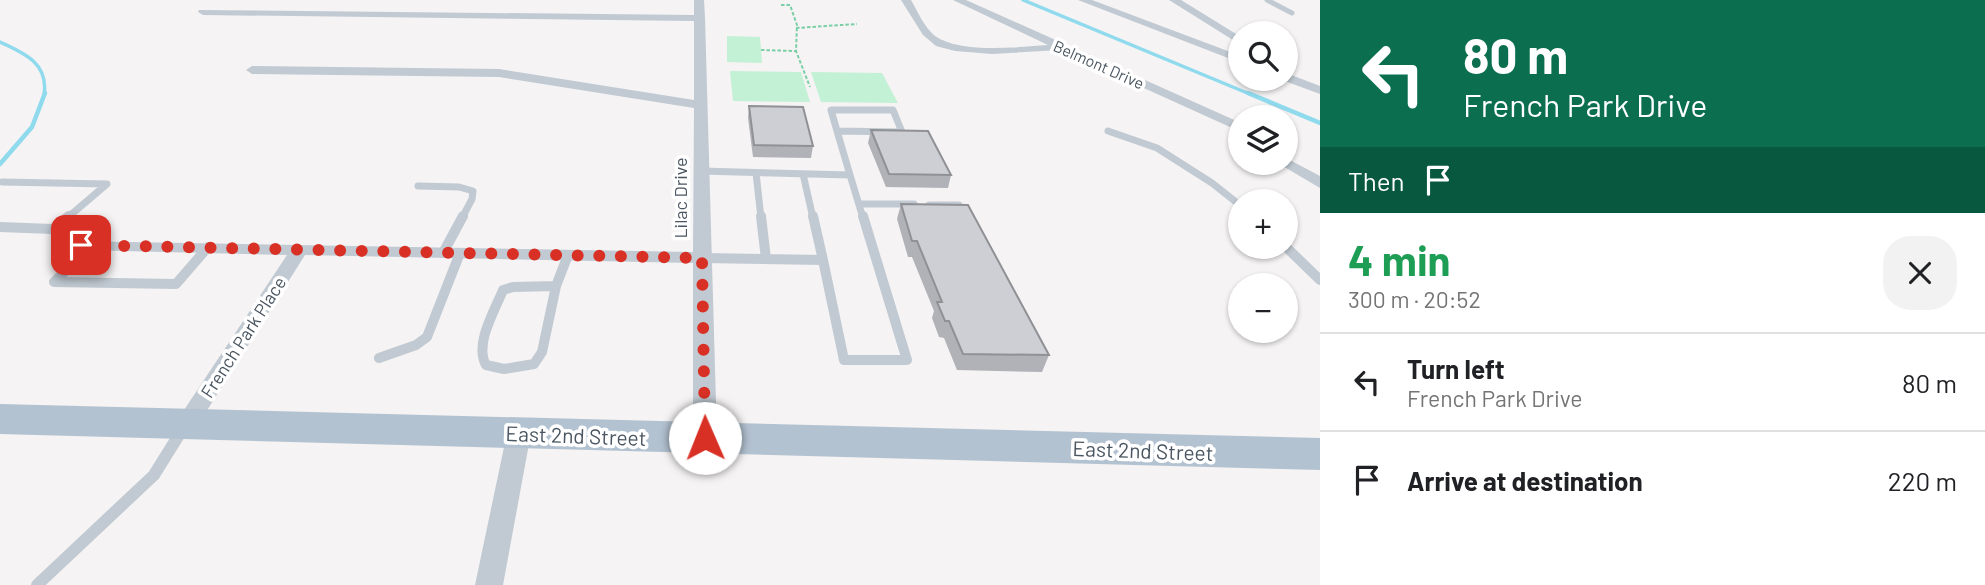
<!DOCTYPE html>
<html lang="en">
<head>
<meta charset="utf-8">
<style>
  :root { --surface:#fff; --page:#f2f2f2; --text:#202124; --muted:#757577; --line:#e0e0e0 }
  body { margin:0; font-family:Barlow,sans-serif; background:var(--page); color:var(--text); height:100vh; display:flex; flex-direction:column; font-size:26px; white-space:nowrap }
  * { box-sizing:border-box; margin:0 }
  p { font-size:23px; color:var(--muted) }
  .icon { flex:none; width:38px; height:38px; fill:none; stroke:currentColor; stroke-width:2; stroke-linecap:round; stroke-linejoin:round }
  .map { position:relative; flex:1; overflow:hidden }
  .drawer { display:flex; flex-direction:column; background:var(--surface); width:665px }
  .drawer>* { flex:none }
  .guide { background:#0b6e4f; color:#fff; overflow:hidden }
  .tools { position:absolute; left:1228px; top:21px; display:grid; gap:14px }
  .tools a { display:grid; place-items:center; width:70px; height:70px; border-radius:50%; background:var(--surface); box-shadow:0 2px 5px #0004; font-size:35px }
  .pin { position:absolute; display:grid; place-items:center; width:60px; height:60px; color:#fff; margin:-30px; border-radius:14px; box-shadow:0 4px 10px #0006 }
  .me { position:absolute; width:77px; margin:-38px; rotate:359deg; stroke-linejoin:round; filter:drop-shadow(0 0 5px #0008) }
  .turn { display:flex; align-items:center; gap:24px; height:147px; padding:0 28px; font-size:32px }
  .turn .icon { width:91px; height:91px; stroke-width:2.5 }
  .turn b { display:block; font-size:49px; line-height:60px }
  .then { display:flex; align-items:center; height:66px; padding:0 28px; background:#0003; gap:14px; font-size:26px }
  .round { display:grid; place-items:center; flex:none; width:74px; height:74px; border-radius:28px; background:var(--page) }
  .head { display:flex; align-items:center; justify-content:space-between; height:119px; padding:0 28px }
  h1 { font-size:42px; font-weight:700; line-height:52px; color:#1e9e55 }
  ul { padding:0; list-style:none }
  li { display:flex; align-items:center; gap:21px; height:98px; padding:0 28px; border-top:2px solid var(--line) }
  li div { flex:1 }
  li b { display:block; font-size:26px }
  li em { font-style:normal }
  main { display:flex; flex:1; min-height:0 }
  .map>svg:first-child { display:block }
</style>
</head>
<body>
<main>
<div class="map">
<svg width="1320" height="585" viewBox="0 0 1320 585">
  <rect width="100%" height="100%" fill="#f5f3f3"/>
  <path fill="#c3f1d5" d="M727 36 760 37 762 63 727 62Z
    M730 71 801 72 810 102 733 101Z
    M811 72 882 73 898 103 821 102Z"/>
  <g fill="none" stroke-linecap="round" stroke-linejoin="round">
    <path stroke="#90daee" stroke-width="3.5" d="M1023 0 1252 95
      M0 42C25 53 49 64 44 95"/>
    <path stroke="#90daee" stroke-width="4.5" d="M1248 93 1320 123
      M0 164 32 127 45 93"/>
    <path stroke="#7ad0a6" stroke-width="2" stroke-dasharray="3.5 2" stroke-linecap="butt" d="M781 5H790L797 25 796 51 810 87
      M796 28 857 24
      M761 50 796 51"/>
    <path stroke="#c1cad2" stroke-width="5" d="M1267 0 1292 13"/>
    <path stroke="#c1cad2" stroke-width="7" d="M831 110H893L902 132 837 131Z
      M837 131 850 175
      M1108 131 1157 148 1212 183 1241 206
      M701 171 850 175 863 218
      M756 173 761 218
      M803 174 813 218
      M2 182 107 184 67 218
      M418 186 459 187 473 191 472 199 462 218
      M859 204H914
      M929 205H959"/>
    <path stroke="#c1cad2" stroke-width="10" d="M761 216 766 259
      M813 216 823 260
      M0 227 52 229 81 245
      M53 229 69 216
      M92 245 54 282 176 284 208 247
      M1286 247 1320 280
      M443 253 463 216
      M702 258 823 260 844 360H907L863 216
      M556 286 542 352 534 364 504 369 486 365C474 344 495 310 503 290L513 287Z
      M556 286 568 255
      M379 358 416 345 427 337 460 253"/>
    <path stroke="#c1cad2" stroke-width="12" d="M37 585 154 475 182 430"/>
    <path fill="#c1cad2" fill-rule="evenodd" d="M694 0H704L705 18 717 438 713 445 705 447 697 445 693 438V263L305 255 194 431 186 434 178 431 174 425 178 419 287 255 81 250 72 245 75 241 693 252 694 108 499 77 252 74 246 70 252 66 499 69 694 100V21L203 15 198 12 199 10 694 15Z
      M901 0H911C918 12 924 27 935 36 961 54 1017 47 1048 45L953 0H966L1241 123V132L1060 50 992 54 955 51 936 46 923 35Z
      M1078 0H1092L1241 56V63Z
      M1169 0H1181L1241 37V45Z
      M1286 73 1320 86V94L1282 80 1286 79Z
      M1286 158 1320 176V188L1281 165 1279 163H1286Z
      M519 424 527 426 531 433 503 585H475L507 433 511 426Z"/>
    <path fill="#b3c2d1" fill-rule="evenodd" d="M0 404 1320 438V470L0 434Z"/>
  </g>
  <path fill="#b0b2b7" d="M749 106 813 146 811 158 753 157 748 118Z
    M871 130 951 175 948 188 886 187 868 143Z
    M901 204 1049 355 1042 372 957 370 944 338 939 337 932 318 934 311 912 257H908L897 219Z"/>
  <path fill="#cdcfd5" stroke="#909195" stroke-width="2" d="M749 106 803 107 813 146 754 145Z
    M871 130 928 131 951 175 889 174Z
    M901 204 968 205 1049 355 963 354 949 321H945L937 302H942L917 241H912Z"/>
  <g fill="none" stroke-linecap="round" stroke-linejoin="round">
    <path stroke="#d93025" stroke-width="12" stroke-dasharray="0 21.6" d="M81 245 702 258 705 438"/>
  </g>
  <g text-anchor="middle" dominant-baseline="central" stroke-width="7" stroke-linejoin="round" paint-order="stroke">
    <g font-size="16" fill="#4a5661" stroke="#fff">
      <text transform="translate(1099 64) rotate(24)">Belmont Drive</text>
    </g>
    <g font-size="18" fill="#4a5661" stroke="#fff">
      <text transform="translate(680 198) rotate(-90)">Lilac Drive</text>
      <text transform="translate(243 337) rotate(-57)">French Park Place</text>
    </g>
    <g font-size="21" fill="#4a5661" stroke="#fff">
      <text transform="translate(576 435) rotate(2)">East 2nd Street</text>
      <text transform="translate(1143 450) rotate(2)">East 2nd Street</text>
    </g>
  </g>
</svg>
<div class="tools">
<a><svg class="icon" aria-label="search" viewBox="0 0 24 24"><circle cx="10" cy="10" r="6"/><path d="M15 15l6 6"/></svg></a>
<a><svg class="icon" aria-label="layers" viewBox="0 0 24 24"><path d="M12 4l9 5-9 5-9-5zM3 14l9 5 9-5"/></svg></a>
<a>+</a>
<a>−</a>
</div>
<div class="pin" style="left:81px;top:245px;background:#d93025"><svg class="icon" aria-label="arrive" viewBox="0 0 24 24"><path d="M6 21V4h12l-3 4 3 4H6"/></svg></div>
<svg class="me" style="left:705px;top:438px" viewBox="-20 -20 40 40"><circle r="19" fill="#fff"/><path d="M0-13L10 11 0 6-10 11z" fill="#d93025"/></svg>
</div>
<section class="drawer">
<div class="guide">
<div class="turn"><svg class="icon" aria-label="left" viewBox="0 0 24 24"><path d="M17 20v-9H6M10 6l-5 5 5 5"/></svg><div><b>80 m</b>French Park Drive</div></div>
<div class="then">Then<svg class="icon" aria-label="arrive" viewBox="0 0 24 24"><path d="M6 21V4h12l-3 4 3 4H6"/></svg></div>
</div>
<div class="head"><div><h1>4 min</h1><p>300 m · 20:52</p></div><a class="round"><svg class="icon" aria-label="close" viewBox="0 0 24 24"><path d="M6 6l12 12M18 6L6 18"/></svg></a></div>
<ul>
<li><svg class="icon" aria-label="left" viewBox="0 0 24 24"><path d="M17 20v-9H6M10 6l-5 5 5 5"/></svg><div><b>Turn left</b><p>French Park Drive</p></div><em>80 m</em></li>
<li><svg class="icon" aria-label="arrive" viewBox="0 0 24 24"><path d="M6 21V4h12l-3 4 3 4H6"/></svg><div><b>Arrive at destination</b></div><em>220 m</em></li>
</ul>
</section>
</main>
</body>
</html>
